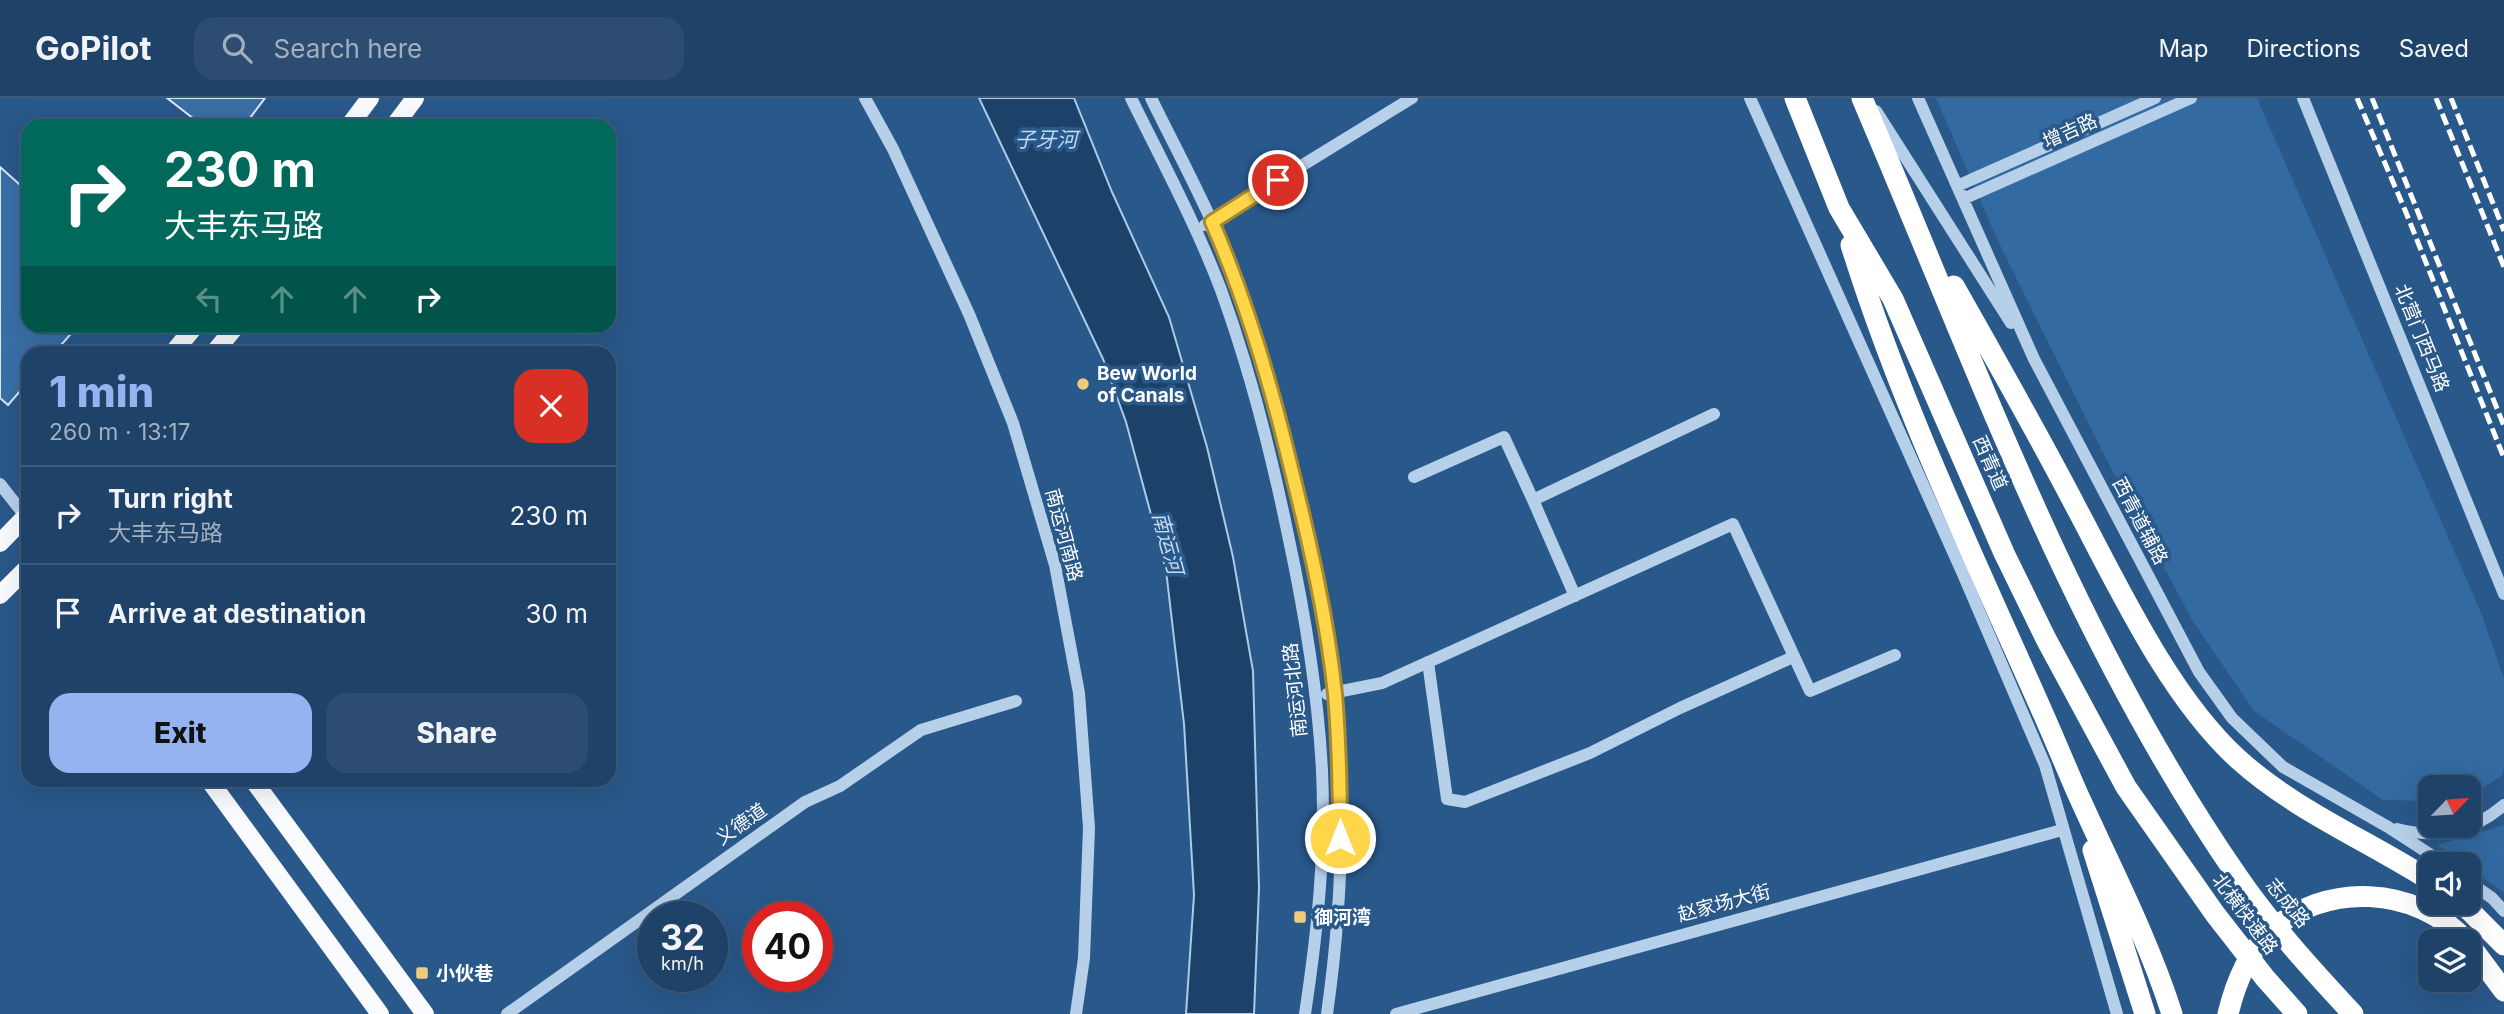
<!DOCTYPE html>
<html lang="en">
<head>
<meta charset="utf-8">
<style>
  :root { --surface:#1f4268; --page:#2c4d71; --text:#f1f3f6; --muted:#a1b0c0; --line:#3c5b7c; --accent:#95b2f1 }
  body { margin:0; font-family:Inter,"Noto Sans SC",sans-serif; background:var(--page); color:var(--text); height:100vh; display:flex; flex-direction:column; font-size:26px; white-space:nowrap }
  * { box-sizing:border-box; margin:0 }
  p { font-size:23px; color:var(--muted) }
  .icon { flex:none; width:38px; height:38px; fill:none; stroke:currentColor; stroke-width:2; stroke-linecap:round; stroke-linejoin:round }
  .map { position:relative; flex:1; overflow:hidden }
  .side { position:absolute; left:21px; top:248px; width:595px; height:441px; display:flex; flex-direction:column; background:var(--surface); border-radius:21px; box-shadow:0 7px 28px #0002,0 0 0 2px var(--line) }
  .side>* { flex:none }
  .banner { position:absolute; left:21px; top:21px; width:595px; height:214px; border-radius:21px; box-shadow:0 7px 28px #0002,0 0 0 2px var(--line); background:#00695c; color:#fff; overflow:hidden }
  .needle { width:46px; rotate:65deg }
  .tools { position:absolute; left:2418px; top:677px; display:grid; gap:14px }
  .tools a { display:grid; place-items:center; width:63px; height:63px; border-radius:14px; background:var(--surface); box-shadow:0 7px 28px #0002,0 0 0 2px var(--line); font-size:35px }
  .speed { position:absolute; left:637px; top:803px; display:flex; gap:14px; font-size:35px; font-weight:700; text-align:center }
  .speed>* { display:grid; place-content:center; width:91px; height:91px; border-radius:50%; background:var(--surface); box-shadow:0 7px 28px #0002,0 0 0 2px var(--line); line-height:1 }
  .speed small { font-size:18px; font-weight:400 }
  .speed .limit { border:10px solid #d22; background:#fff; color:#111 }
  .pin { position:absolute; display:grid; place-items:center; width:60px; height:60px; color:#fff; margin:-30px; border:4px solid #fff; border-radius:50%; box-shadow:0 2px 7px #0007 }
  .me { position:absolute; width:77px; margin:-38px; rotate:0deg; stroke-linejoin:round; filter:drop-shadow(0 0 5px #0008) }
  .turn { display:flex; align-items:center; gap:24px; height:147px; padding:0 28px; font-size:32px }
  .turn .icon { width:91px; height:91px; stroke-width:2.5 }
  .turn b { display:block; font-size:49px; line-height:60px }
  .lanes { display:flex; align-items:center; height:66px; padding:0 28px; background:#0003; justify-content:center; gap:35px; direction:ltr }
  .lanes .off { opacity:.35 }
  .round { display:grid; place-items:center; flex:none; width:74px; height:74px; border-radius:21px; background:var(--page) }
  .summary { display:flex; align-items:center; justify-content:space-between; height:119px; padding:0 28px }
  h1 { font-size:42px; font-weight:800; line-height:52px; color:var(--accent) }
  .action { display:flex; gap:14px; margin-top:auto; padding:14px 28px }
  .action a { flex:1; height:80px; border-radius:21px; background:var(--accent); color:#111; font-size:28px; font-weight:800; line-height:80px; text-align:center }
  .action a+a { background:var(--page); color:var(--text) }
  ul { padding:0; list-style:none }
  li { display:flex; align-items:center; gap:21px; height:98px; padding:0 28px; border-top:2px solid var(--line) }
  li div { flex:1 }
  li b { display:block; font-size:26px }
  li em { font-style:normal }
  header { display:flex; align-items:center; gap:42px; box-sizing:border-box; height:98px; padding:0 35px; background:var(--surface); border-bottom:2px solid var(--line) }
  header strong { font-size:33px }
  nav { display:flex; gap:38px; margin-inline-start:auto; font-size:24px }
  .search { width:490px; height:63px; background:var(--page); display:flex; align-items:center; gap:18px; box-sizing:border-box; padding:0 24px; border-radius:21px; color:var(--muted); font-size:26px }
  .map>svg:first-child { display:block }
</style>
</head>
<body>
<header>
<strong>GoPilot</strong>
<div class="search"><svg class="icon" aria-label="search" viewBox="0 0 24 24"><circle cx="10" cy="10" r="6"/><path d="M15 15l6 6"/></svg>Search here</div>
<nav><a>Map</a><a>Directions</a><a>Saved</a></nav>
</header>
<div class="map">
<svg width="2504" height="916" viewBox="0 0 2504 916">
  <rect width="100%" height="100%" fill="#29588a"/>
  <path fill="#336aa1" d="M1936 0H2257L2482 517 2504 581V669L2502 678 2469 698V690H2431V703L2383 702 2254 613 2192 522 2102 353 1997 141Z
    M2504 727V795L2469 770V766H2464L2437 747Z"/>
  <path fill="#1d426a" stroke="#abcbe9" stroke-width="2" d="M979 0H1074L1112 94 1169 219 1207 349 1233 459 1253 573 1259 790 1254 916H1186L1194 797 1184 626 1166 472 1126 324 1103 261Z"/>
  <path fill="#396fa6" stroke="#dae9f7" stroke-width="2" d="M167 0H265L244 28H203Z
    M0 69 28 94V228H78L53 256H28V284L8 307 0 300Z"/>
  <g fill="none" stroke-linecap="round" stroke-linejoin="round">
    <path stroke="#b6d0e9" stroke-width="12" d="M865 0 893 51 969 216 1013 325 1055 467 1079 595 1089 730 1084 860 1076 916
      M1131 0C1162 63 1196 126 1221 192 1250 272 1271 354 1288 437 1305 516 1318 593 1322 673 1326 754 1317 836 1305 916
      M1151 0C1178 55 1208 110 1231 167 1256 232 1274 298 1290 365 1309 440 1326 516 1334 594 1346 700 1342 810 1327 916
      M1750 0 1963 476 2045 667 2117 916
      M1918 0 2034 261 2199 574 2232 620 2283 669 2388 729 2445 766
      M2303 0 2504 496
      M1876 13 2011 225
      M1957 88 2155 0
      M1963 101 2191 0
      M1205 127 1412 0
      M1414 379 1504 339 1533 402
      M0 386 26 419
      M1575 498 1533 402 1714 316
      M1428 564 1447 701 1465 704 1590 655 1680 610 1793 559
      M1327 596 1382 585 1733 426 1810 593 1895 557
      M2397 731C2439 741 2471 735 2504 707
      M2469 784 2492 800 2504 813
      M507 916 805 704 840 688 921 632 1016 603
      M1396 916 2062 732"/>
    <path stroke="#f9fbfe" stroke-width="18" d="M349 28 370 0
      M394 28 415 0
      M172 256 195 228
      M213 256 236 228
      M0 445 28 416
      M0 497 28 469
      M209 682 380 916
      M253 682 425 916"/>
    <path stroke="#fff" stroke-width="21" d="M1795 0 1839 110 1893 201 2004 455 2046 541 2126 689 2215 816 2265 880 2297 916
      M1862 0C1975 264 2073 541 2238 779 2271 827 2313 873 2353 916
      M1851 147C1900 304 1971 453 2038 604 2051 633 2063 662 2076 692 2109 766 2147 838 2172 916
      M1954 188C1996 262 2038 336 2077 411 2120 492 2170 599 2238 661 2294 712 2367 742 2431 783
      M2093 752 2145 916
      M2462 805 2504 847
      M2469 846 2504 893"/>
    <path stroke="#fff" stroke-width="5" stroke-dasharray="12 5" stroke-linecap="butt" d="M2357 0 2405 112 2504 360
      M2372 0 2504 328
      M2436 0 2504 169
      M2451 0 2504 133"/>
    <path stroke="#fff" stroke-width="21" d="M2228 916C2235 887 2247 856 2269 835 2323 783 2417 787 2467 844"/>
  </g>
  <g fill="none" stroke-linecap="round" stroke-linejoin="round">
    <g stroke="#a68a30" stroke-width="18">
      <path id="route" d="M1278 82 1212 124C1246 202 1270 283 1290 366 1309 442 1327 519 1335 596 1339 644 1340 692 1340 740"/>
    </g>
    <use href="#route" stroke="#ffd54a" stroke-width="12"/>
  </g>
  <g fill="#f0ca7d" stroke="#29588a" stroke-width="2.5">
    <circle cx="1083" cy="286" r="7"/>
    <rect x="1293" y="812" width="14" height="14" rx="3.5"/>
    <rect x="415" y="868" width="14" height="14" rx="3.5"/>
  </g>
  <g text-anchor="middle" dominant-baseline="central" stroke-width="7" stroke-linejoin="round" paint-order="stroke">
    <g font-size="19" fill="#fff" stroke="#29588a">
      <text transform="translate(2070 33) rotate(-24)">增吉路</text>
      <text transform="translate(2422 240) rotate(68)">北营门西马路</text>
      <text transform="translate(1990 365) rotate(66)">西青道</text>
      <text transform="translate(2140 423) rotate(62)">西青道辅路</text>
      <text transform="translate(1064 437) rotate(75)">南运河南路</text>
      <text transform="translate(1295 592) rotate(-96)">南运河北路</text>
      <text transform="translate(741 726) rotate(-35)">义德道</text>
      <text transform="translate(1724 805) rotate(-15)">赵家场大街</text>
      <text transform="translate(2288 805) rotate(51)">志成路</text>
      <text transform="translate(2245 816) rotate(53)">北横快速路</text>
    </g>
    <g font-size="19" font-weight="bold" fill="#fff" stroke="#29588a" text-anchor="start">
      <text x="1097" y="275">Bew World<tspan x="1097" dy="22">of Canals</tspan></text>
      <text x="1314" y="819">御河湾</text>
      <text x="436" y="875">小伙巷</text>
    </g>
    <g font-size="21" font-style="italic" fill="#c2d9f0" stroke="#29588a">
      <text x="1046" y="41">子牙河</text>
      <text transform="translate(1168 445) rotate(75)">南运河</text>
    </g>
  </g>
</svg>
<div class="tools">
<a><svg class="needle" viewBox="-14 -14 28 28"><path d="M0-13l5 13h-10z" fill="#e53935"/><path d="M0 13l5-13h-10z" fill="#a1b0c0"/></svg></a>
<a><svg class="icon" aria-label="sound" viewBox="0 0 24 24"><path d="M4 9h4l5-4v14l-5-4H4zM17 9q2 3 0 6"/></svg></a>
<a><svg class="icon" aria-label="layers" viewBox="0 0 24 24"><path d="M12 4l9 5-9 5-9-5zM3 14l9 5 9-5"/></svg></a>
</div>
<div class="speed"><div>32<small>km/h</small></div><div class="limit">40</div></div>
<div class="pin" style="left:1278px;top:82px;background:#d93025"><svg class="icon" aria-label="arrive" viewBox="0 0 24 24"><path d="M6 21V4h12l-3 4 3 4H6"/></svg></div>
<svg class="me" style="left:1340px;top:740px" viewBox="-20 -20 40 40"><circle r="17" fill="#ffd54a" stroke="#fff" stroke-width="3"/><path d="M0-11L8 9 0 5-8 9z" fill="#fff"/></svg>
<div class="banner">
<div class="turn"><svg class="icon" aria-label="right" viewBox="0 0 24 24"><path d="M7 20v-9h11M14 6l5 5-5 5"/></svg><div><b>230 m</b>大丰东马路</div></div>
<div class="lanes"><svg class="icon off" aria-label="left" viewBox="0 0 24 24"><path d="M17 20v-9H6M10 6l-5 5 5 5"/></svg><svg class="icon off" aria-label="ahead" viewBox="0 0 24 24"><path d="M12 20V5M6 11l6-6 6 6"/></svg><svg class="icon off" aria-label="ahead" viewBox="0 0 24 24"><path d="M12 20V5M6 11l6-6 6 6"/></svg><svg class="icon" aria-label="right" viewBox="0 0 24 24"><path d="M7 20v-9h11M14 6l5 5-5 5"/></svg></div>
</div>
<section class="side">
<div class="summary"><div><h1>1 min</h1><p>260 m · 13:17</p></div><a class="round" style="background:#d93025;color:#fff"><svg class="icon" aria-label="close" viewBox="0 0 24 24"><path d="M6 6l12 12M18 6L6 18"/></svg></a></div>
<ul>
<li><svg class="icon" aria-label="right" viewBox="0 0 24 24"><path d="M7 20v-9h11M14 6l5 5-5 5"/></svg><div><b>Turn right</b><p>大丰东马路</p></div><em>230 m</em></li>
<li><svg class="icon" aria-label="arrive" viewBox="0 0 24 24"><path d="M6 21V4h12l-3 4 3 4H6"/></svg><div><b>Arrive at destination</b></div><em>30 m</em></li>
</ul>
<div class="action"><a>Exit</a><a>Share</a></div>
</section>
</div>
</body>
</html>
